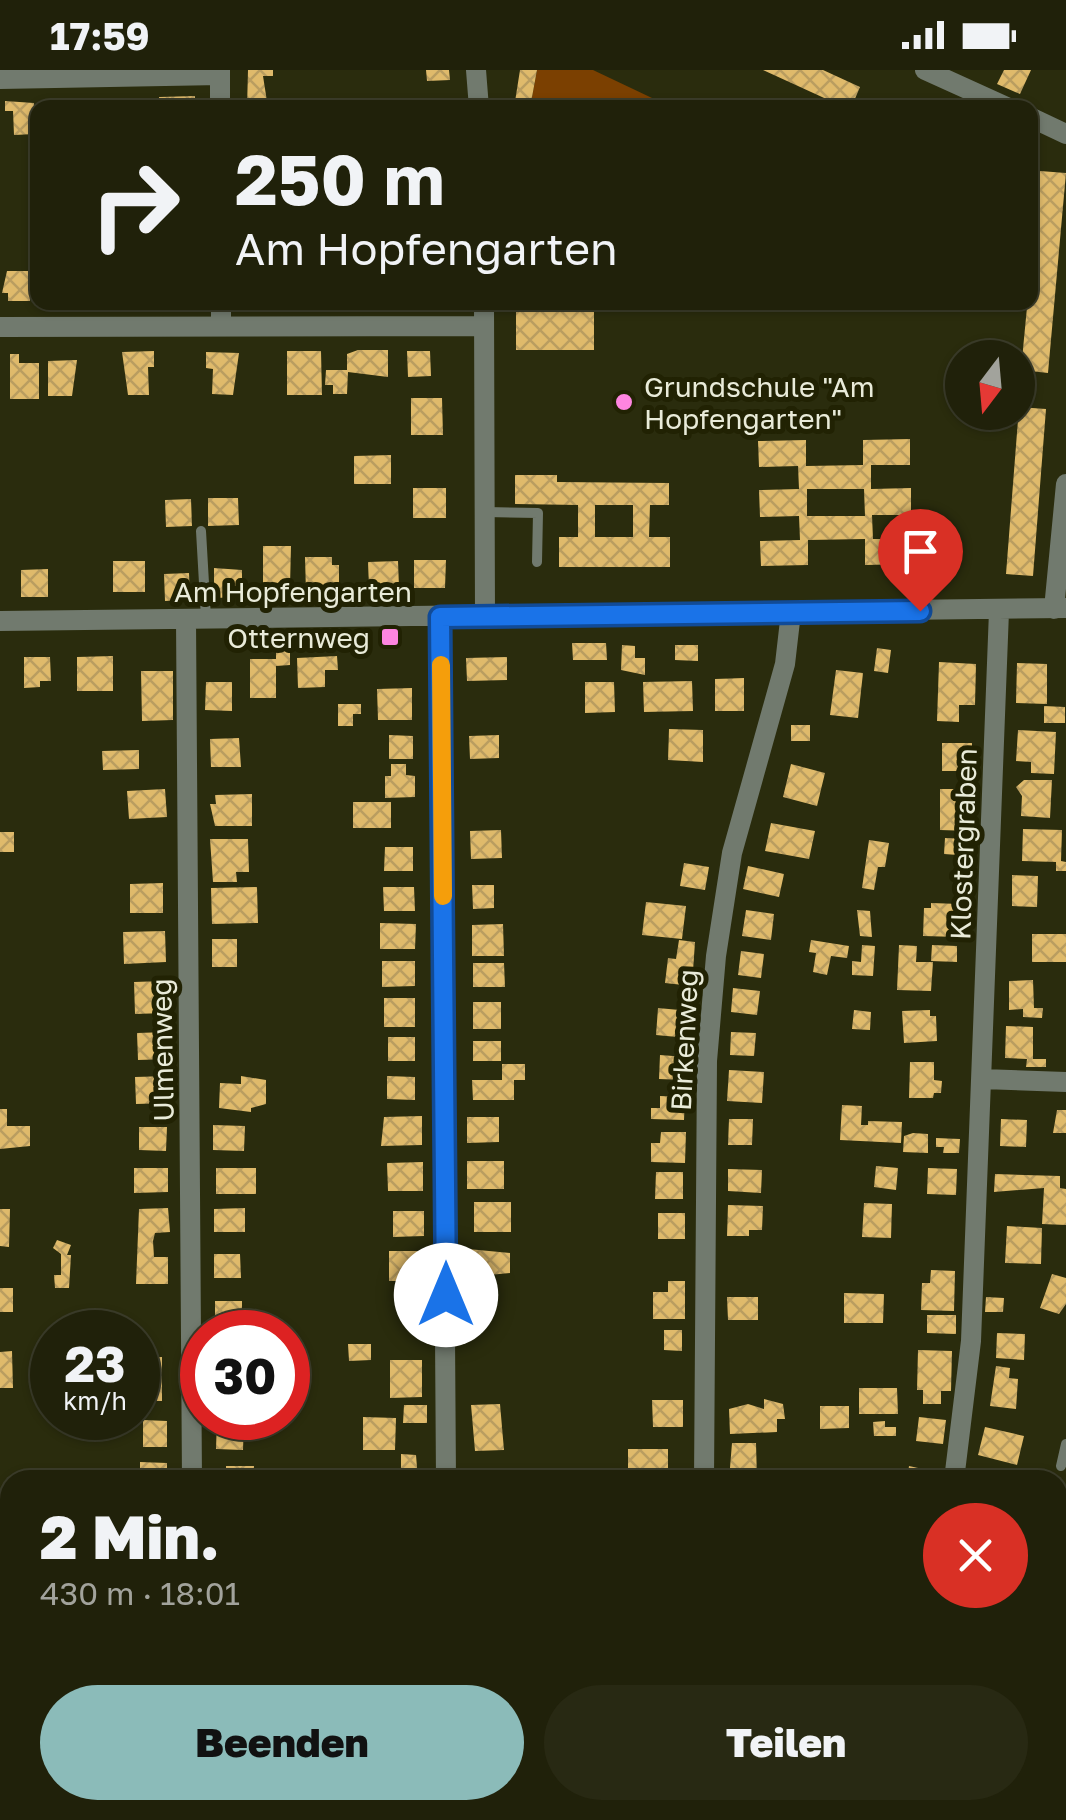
<!DOCTYPE html>
<html lang="de">
<head>
<meta charset="utf-8">
<style>
  :root { --surface:#20210a; --page:#282913; --text:#f1f3f6; --muted:#a2a39c; --line:#3d3e2b; --accent:#8bbbb9 }
  body { margin:0; font-family:"Golos Text",sans-serif; background:var(--page); color:var(--text); height:100vh; display:flex; flex-direction:column; font-size:38px; white-space:nowrap }
  * { box-sizing:border-box; margin:0 }
  p { font-size:32px; color:var(--muted) }
  .icon { flex:none; width:55px; height:55px; fill:none; stroke:currentColor; stroke-width:2; stroke-linecap:round; stroke-linejoin:round }
  .map { position:relative; flex:1; overflow:hidden }
  .sheet { position:absolute; left:0px; top:1400px; width:1068px; height:350px; display:flex; flex-direction:column; background:var(--surface); border-radius:30px 30px 0 0; box-shadow:0 2px 8px #0004,0 0 0 2px var(--line) }
  .sheet>* { flex:none }
  .top-card { position:absolute; left:30px; top:30px; width:1008px; height:210px; border-radius:20px; box-shadow:0 2px 8px #0004,0 0 0 2px var(--line); background:#20210a; color:var(--text); overflow:hidden }
  .needle { width:65px; rotate:196deg }
  .fabs { position:absolute; left:945px; top:270px; display:grid; gap:20px }
  .fabs a { display:grid; place-items:center; width:90px; height:90px; border-radius:50%; background:var(--surface); box-shadow:0 2px 8px #0004,0 0 0 2px var(--line); font-size:50px }
  .speed { position:absolute; left:30px; top:1240px; display:flex; gap:20px; font-size:50px; font-weight:700; text-align:center }
  .speed>* { display:grid; place-content:center; width:130px; height:130px; border-radius:50%; background:var(--surface); box-shadow:0 2px 8px #0004,0 0 0 2px var(--line); line-height:1 }
  .speed small { font-size:25px; font-weight:400 }
  .speed .limit { border:15px solid #d22; background:#fff; color:#111 }
  .pin { position:absolute; display:grid; place-items:center; width:85px; height:85px; color:#fff; margin:-102px -42px; border-radius:50% 50% 50% 0; rotate:-45deg; box-shadow:0 0 10px #0007 }
  .pin .icon { rotate:45deg }
  .me { position:absolute; width:110px; margin:-55px; rotate:0deg; stroke-linejoin:round; filter:drop-shadow(0 0 8px #0008) }
  .turn { display:flex; align-items:center; gap:35px; height:210px; padding:0 40px; font-size:45px }
  .turn .icon { width:130px; height:130px; stroke-width:2.5 }
  .turn b { display:block; font-size:70px; line-height:85px }
  .round { display:grid; place-items:center; flex:none; width:105px; height:105px; border-radius:52px; background:var(--page) }
  .overview { display:flex; align-items:center; justify-content:space-between; height:170px; padding:0 40px }
  h1 { font-size:60px; font-weight:800; line-height:75px }
  .cta { display:flex; gap:20px; margin-top:auto; padding:20px 40px }
  .cta a { flex:1; height:115px; border-radius:60px; background:var(--accent); color:#111; font-size:40px; font-weight:800; line-height:115px; text-align:center }
  .cta a+a { background:var(--page); color:var(--text) }
  .status { display:flex; justify-content:space-between; align-items:center; height:70px; padding:0 50px; background:var(--surface); direction:ltr }
  .status svg { height:28px; fill:currentColor }
  .map>svg:first-child { display:block }
</style>
</head>
<body>
<div class="status"><b>17:59</b><svg viewBox="0 0 49 12"><path d="M0 12V9h3v3zM5 12V6h3v6zM10 12V3h3v9zM15 12V0h3v12zM26 1h20v11H26zM47 4h2v5h-2z"/></svg></div>
<div class="map">
<svg width="1066" height="1750" viewBox="0 0 1066 1750">
  <defs>
    <pattern id="building-cross-hatch" width="8" height="8" patternUnits="userSpaceOnUse" patternTransform="scale(2.5)"><rect width="8" height="8" fill="#dfba6b"/><path d="M0 0l8 8M0 8l8-8" fill="none" stroke="#b99d60"/></pattern>
  </defs>
  <rect width="100%" height="100%" fill="#2a2c0d"/>
  <path fill="#7b4001" d="M537 0H593L671 37 530 38Z
    M912 1740H1039L1037 1750H908Z"/>
  <path fill="url(#building-cross-hatch)" fill-rule="evenodd" d="M248 0H273V6H263L268 38H247Z
    M426 0H449L450 10 427 11Z
    M520 0H537L530 38H514Z
    M763 0H823L860 17 851 38H846Z
    M1004 0H1031L1020 24 997 14Z
    M195 26V38H160L159 27Z
    M5 31 34 33 35 64 14 65 13 41H5Z
    M1040 101 1066 103 1048 303 1021 300Z
    M7 201H30V231H8V223H2Z
    M516 232H594V280H516Z
    M358 280H388V307L348 302 347 324H333V315H325L326 300H347V284Z
    M154 281V297H148L149 325H128L122 282Z
    M287 281H321L322 325H287Z
    M407 281H430L431 306 408 307Z
    M206 282 239 283 233 325 212 324 213 299 206 298Z
    M10 284H19V293H39V329H10Z
    M77 290 72 326H48V291Z
    M411 328H442L443 365H411Z
    M1019 337 1046 339 1033 506 1006 504Z
    M910 369V395H871V419L911 418V445H872L873 469H912V494L865 495V469L808 470V495L761 496 760 471 800 470 799 446 760 447 759 420 799 419 798 396 759 397 758 371 806 370V396L863 395V370ZM807 419H864L865 446H807Z
    M391 385V414H354V386Z
    M515 405H557V412L669 413V435H650L649 467H670V497H559V467H578V435L515 434ZM595 435H633V467H595Z
    M413 418H446V448H413Z
    M208 428H238L239 455 208 456Z
    M191 429 192 456 166 457 165 430Z
    M263 476H291L290 516H263Z
    M305 487H332V495H339V523H306Z
    M414 490H446L445 518H414Z
    M113 491H145V522H113Z
    M398 491 399 517 369 518 368 492Z
    M214 498 242 500V527L214 528Z
    M48 499V527H21V500Z
    M189 503 190 530 165 531 164 504Z
    M572 573H606L607 590H573Z
    M622 575 635 576V588H645V605L621 600Z
    M675 575H698V591L675 590Z
    M276 577H290V595L276 596V628H250V589H276Z
    M877 578 891 580 888 603 874 601Z
    M113 586V621H77V587Z
    M337 586 338 600H325V617L298 618 297 588Z
    M24 587H50L51 611H40V617L24 618Z
    M507 587V610L467 611 466 588Z
    M939 592 976 594 975 635H959V652L937 651Z
    M1017 593 1047 594V634L1016 633Z
    M836 600 863 603 858 648 830 645Z
    M141 601H173V650L142 651Z
    M744 608V641H715V609Z
    M692 611 693 641 644 642 643 612Z
    M206 612H232V641L205 640Z
    M585 612H614L615 642 585 643Z
    M412 618V650H378L377 619Z
    M338 634H361V644H353V656H338Z
    M1044 636 1065 637V653H1044Z
    M791 655H810V671H791Z
    M669 659 703 660V692L668 690Z
    M1018 660 1056 662 1054 704 1031 703V692L1016 691Z
    M389 665 413 666V689H389Z
    M499 665V688L470 689 469 666Z
    M239 668 241 697H211L210 669Z
    M942 673H972V701H942Z
    M139 680V699L103 700 102 681Z
    M391 694H406V705L415 706V727L385 728V706H391Z
    M791 694 825 703 817 736 783 727Z
    M1024 710H1052L1050 748 1021 746 1022 726 1016 717Z
    M165 719 167 747 129 749 127 721Z
    M940 719H972L971 761 940 760Z
    M252 724V756H215L210 734H216L215 725Z
    M353 732H391V758H353Z
    M771 753 815 761 809 789 765 781Z
    M1023 759 1062 760 1061 791 1066 792V801H1056V792L1022 791Z
    M501 760 502 788 471 789 470 761Z
    M0 762H14V782H0Z
    M945 768 973 769 972 786 944 784Z
    M210 769H248L249 802H236L237 812H213Z
    M869 770 889 773 885 797H878L874 820 862 818Z
    M385 777H413V801H384Z
    M684 793 709 797 705 820 680 816Z
    M748 796 784 804 779 827 743 819Z
    M1012 805 1038 806 1037 837 1012 836Z
    M163 813V843H130V814Z
    M472 815H494V838L473 839Z
    M257 817 258 853 212 854 211 818Z
    M383 817H414L415 841H384Z
    M646 832 686 836 682 869 642 865Z
    M931 833 960 834 959 867 923 866 924 838H931Z
    M746 840 774 844 771 870 742 866Z
    M857 840 870 841 872 867 860 866Z
    M380 853 416 854 415 879H380Z
    M503 854 504 886H472V855Z
    M165 861 166 892 124 894 123 862Z
    M1032 864H1066V892H1032Z
    M212 869H237V897H212Z
    M679 870 695 872 692 916 665 913 668 888 676 889Z
    M811 870 849 876 847 888 831 886 827 905 813 902 816 883 809 882Z
    M862 875 875 876 873 906 852 905V891L861 892Z
    M899 875 917 876 916 892H933L931 921 897 920Z
    M932 875 957 876V892L931 891Z
    M741 881 764 884 761 908 738 905Z
    M382 891H415V916L382 917Z
    M473 893H504L505 917H473Z
    M1033 910 1034 938H1043L1042 948 1023 947V939L1009 940V911Z
    M163 911V923H168L165 943 135 944 134 912Z
    M733 918 760 921 757 945 731 942Z
    M384 928H415V957H384Z
    M473 932H501V959H473Z
    M658 938 690 941 688 968 656 965Z
    M854 940 871 942 870 960 852 959Z
    M930 940V946H936L937 971 904 973 902 941Z
    M1006 956 1033 957V989H1046V997H1026L1027 989 1005 988Z
    M168 962 169 989 138 990 137 963Z
    M731 962 756 963 754 986 730 985Z
    M388 967H415V991H388Z
    M473 971H501V991H473Z
    M660 985 686 987 685 1010 659 1009Z
    M910 992H934V1010L942 1011 941 1023H934L933 1028H909Z
    M502 994H525V1010H514V1030H473L472 1010H502Z
    M729 1000 764 1002 762 1033 727 1031Z
    M168 1006 169 1033 136 1034 135 1007Z
    M241 1006 266 1010V1034L251 1038V1042L219 1038 220 1013 241 1014Z
    M387 1006 415 1007V1030L387 1029Z
    M660 1026 685 1027 684 1050 651 1049V1038H660Z
    M842 1035 862 1036 861 1055H868V1051L902 1052 901 1073 840 1070Z
    M0 1039H7V1056H30V1076L0 1079Z
    M1057 1040H1066V1063H1053Z
    M422 1046V1075L381 1076 384 1047Z
    M467 1047H499V1072L467 1073Z
    M729 1049H753L752 1075H728Z
    M1001 1049 1027 1050 1026 1077 1000 1076Z
    M213 1055 245 1056 244 1081 213 1080Z
    M139 1057H167L166 1081 139 1080Z
    M661 1062H686L685 1093 651 1092V1073H660Z
    M913 1063 928 1064V1083L903 1082 904 1066Z
    M936 1068 960 1069 959 1083H943L944 1077H936Z
    M467 1091H504V1119H467Z
    M423 1092V1121H388L387 1093Z
    M876 1096 898 1098 896 1120 874 1117Z
    M134 1098H168V1122L134 1123Z
    M216 1098H256V1124H216Z
    M928 1098 957 1099 956 1125 927 1124Z
    M728 1099 762 1100 761 1123 728 1121Z
    M656 1102H683V1129H655Z
    M995 1104 1060 1106V1118L1066 1119V1155L1042 1154 1044 1118 994 1122Z
    M474 1132H511V1162H474Z
    M864 1133 892 1134 891 1168 862 1167Z
    M728 1135 763 1136 762 1160H749V1166H727Z
    M168 1138 170 1162 155 1163 153 1171 154 1187H168V1214H136L139 1139Z
    M245 1138V1162H214V1139Z
    M0 1139H10L9 1177 0 1176Z
    M393 1141H424V1166L393 1167Z
    M658 1143H685V1169H658Z
    M1007 1156 1042 1158 1041 1194 1005 1193Z
    M57 1170 71 1175 67 1185H71L69 1218H55L54 1205H61V1184L53 1178Z
    M468 1179 510 1183V1203L468 1207Z
    M389 1181H422V1211H389Z
    M214 1184H240L241 1208H214Z
    M931 1200 955 1201 954 1241 921 1240 922 1213H930Z
    M1052 1204 1066 1208V1234L1059 1244 1040 1238Z
    M668 1211H685V1249H653V1222H668Z
    M0 1218H13V1242H0Z
    M844 1223 884 1224 883 1253H844Z
    M727 1227H758V1250H728Z
    M986 1227 1004 1228 1003 1242H985Z
    M215 1231H242V1257L215 1258Z
    M927 1245H956V1264L927 1263Z
    M664 1260H682V1281L664 1280Z
    M997 1263 1025 1264 1024 1290 996 1288Z
    M348 1274H371V1290L349 1291Z
    M918 1280 952 1281 951 1321H941V1334H923V1320H917Z
    M12 1281 13 1318H0V1282Z
    M162 1287V1331H138V1288Z
    M390 1290H422V1327L390 1328Z
    M996 1296 1010 1298 1009 1308 1018 1309 1016 1339 990 1336Z
    M859 1318H897L898 1344H859Z
    M764 1329 783 1334 785 1349H777V1362L730 1364 729 1339 748 1334 764 1339Z
    M652 1330H683V1357H653Z
    M500 1334 504 1380 475 1381 471 1335Z
    M404 1335H427V1353H403Z
    M820 1336H849V1358L820 1359Z
    M363 1347 396 1348 395 1380H363Z
    M919 1347 946 1350 943 1374 916 1371Z
    M217 1349 244 1350 243 1380 216 1379Z
    M143 1350 167 1351V1377H143Z
    M885 1351V1357H896V1366H874L873 1352Z
    M985 1357 1024 1366 1017 1395 978 1385Z
    M732 1373H756L757 1410H729Z
    M628 1379H668V1404L628 1405Z
    M401 1384 416 1385 418 1410H392V1405H401Z
    M140 1392 167 1393V1410H140Z
    M226 1396H254L253 1410H226Z
    M909 1396 932 1401 930 1410H907Z
    M498 1399V1410H470V1400Z
    M1058 1544 1066 1546V1596L1059 1622Z
    M0 1577H10V1651H0Z
    M367 1740H437L439 1741 435 1750H392Z
    M565 1740H595L590 1750H560Z
    M638 1740H658L663 1742 659 1750H633Z
    M1005 1740H1039L1037 1750 1004 1745Z"/>
  <g fill="none" stroke-linecap="round" stroke-linejoin="round">
    <path stroke="#717a6e" stroke-width="10" d="M486 442 538 443 537 492
      M201 461 206 548
      M1061 1396 1066 1374
      M0 1570H10
      M0 1667H10"/>
    <path stroke="#717a6e" stroke-width="20" d="M220 0V38
      M476 0 479 38
      M925 0 1009 38
      M0 9 220 5
      M1030 47 1066 64
      M484 232 485 546
      M221 256V232
      M0 257 484 256
      M1054 539 1066 414
      M440 547 446 1410
      M186 549 192 1410
      M0 551 1066 538
      M982 1009 1066 1012
      M704 1410 707 991 716 886 732 783 785 594 791 542
      M954 1410 971 1271 999 541
      M0 1714 10 1718
      M42 1740 52 1750
      M507 1740 529 1750
      M130 1750 135 1740
      M609 1750 614 1740
      M850 1750 853 1740"/>
    <path stroke="#99a894" stroke-width="20" d="M1065 1750 1066 1744"/>
  </g>
  <g fill="none" stroke-linecap="round" stroke-linejoin="round">
    <g stroke="#114b97" stroke-width="25">
      <path id="route" d="M446 1225 440 547 920 541"/>
    </g>
    <use href="#route" stroke="#1a73e8" stroke-width="18"/>
    <path stroke="#f59e0b" stroke-width="18" d="M441 595 443 826"/>
  </g>
  <g fill="#fe85e0" stroke="#212203" stroke-width="4">
    <circle cx="624" cy="332" r="10"/>
    <rect x="380" y="557" width="20" height="20" rx="5"/>
  </g>
  <g text-anchor="middle" dominant-baseline="central" stroke-width="10" stroke-linejoin="round" paint-order="stroke">
    <g font-size="28" fill="#e9ebd9" stroke="#212203" text-anchor="start">
      <text x="644" y="316">Grundschule "Am<tspan x="644" dy="32">Hopfengarten"</tspan></text>
      <text x="370" y="567" text-anchor="end">Otternweg</text>
    </g>
    <g font-size="28" fill="#e9ebd9" stroke="#212203">
      <text x="293" y="521">Am Hopfengarten</text>
      <text transform="translate(963 774) rotate(-88)">Klostergraben</text>
      <text transform="translate(684 970) rotate(-87)">Birkenweg</text>
      <text transform="translate(162 980) rotate(-91)">Ulmenweg</text>
    </g>
  </g>
</svg>
<div class="fabs">
<a><svg class="needle" viewBox="-14 -14 28 28"><path d="M0-13l5 13h-10z" fill="#e53935"/><path d="M0 13l5-13h-10z" fill="#a2a39c"/></svg></a>
</div>
<div class="speed"><div>23<small>km/h</small></div><div class="limit">30</div></div>
<div class="pin" style="left:920px;top:541px;background:#d93025"><svg class="icon" aria-label="arrive" viewBox="0 0 24 24"><path d="M6 21V4h12l-3 4 3 4H6"/></svg></div>
<svg class="me" style="left:446px;top:1225px" viewBox="-20 -20 40 40"><circle r="19" fill="#fff"/><path d="M0-13L10 11 0 6-10 11z" fill="#1a73e8"/></svg>
<div class="top-card">
<div class="turn"><svg class="icon" aria-label="right" viewBox="0 0 24 24"><path d="M7 20v-9h11M14 6l5 5-5 5"/></svg><div><b>250 m</b>Am Hopfengarten</div></div>
</div>
<section class="sheet">
<div class="overview"><div><h1>2 Min.</h1><p>430 m · 18:01</p></div><a class="round" style="background:#d93025;color:#fff"><svg class="icon" aria-label="close" viewBox="0 0 24 24"><path d="M6 6l12 12M18 6L6 18"/></svg></a></div>
<div class="cta"><a>Beenden</a><a>Teilen</a></div>
</section>
</div>
</body>
</html>
